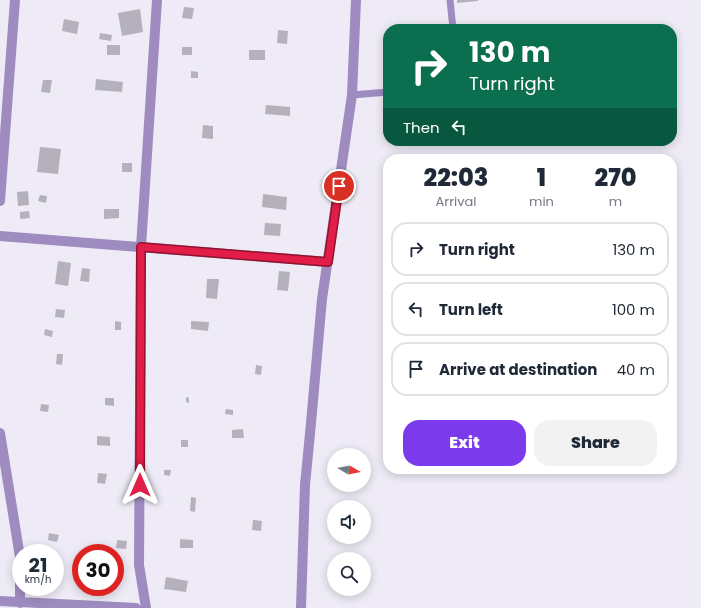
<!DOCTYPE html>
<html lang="en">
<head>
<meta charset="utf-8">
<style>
  :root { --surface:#fff; --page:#f2f2f3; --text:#1f2937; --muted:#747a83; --line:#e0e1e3; --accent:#7c3aed }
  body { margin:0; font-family:Poppins,sans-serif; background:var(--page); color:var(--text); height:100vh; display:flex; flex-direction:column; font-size:15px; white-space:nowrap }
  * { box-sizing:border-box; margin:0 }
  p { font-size:13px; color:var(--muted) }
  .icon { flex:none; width:22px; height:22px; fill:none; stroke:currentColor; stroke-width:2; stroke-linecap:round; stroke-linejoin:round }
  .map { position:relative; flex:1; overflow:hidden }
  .panel { position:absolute; left:383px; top:154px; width:294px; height:320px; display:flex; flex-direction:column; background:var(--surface); border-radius:16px; box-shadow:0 2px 10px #0003 }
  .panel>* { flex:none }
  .banner { position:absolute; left:383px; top:24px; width:294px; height:122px; border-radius:16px; box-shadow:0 2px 10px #0003; background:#0b6e4f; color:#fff; overflow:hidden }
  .needle { width:26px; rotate:99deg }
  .tools { position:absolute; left:327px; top:448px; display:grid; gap:8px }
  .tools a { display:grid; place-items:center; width:44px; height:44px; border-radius:50%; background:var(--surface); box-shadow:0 2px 10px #0003; font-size:20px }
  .speed { position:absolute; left:12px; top:544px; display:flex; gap:8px; font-size:20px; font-weight:700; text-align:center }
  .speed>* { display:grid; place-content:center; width:52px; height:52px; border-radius:50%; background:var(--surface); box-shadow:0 2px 10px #0003; line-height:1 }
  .speed small { font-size:10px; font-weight:400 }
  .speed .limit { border:6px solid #d22; background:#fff; color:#111 }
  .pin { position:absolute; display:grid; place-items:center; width:34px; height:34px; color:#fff; margin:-17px; border:2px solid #fff; border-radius:50%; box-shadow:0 1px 4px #0007 }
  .me { position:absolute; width:44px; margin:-22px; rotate:0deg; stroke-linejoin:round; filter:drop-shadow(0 0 3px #0008) }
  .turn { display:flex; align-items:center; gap:14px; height:84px; padding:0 20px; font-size:18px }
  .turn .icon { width:52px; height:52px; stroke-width:2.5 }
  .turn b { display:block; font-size:28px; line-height:34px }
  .then { display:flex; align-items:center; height:38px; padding:0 20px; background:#0003; gap:8px; font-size:15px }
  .eta { display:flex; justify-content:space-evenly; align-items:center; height:68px; text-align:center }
  .eta b { font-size:24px; font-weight:800; line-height:28px }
  .primary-button { display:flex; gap:8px; margin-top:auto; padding:8px 20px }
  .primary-button a { flex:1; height:46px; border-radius:16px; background:var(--accent); color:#fff; font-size:16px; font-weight:800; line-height:46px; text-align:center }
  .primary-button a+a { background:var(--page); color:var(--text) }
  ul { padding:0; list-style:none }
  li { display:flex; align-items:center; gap:12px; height:54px; margin:0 8px 6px; padding:0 12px; border:2px solid var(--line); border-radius:16px }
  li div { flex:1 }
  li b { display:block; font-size:15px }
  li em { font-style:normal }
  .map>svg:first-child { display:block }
</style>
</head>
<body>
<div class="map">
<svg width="701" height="608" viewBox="0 0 701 608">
  <rect width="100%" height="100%" fill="#eeebf6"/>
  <path fill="#b5b1bc" d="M457 0H478V1L457 3Z
    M184 7 194 8 192 19 182 18Z
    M140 9 143 32 122 36 118 13Z
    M64 19 79 22 77 34 62 31Z
    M278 30 288 31 287 44 277 43Z
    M100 33 112 35 111 41 99 39Z
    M107 45H120V55H107Z
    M182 47H192V55H182Z
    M249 50H265V60H249Z
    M191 71 198 72V78H191Z
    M96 79 123 82 122 92 95 90Z
    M43 80H52L50 93 41 92Z
    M266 105 290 107V116L265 114Z
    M203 125 213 126V139L202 138Z
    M40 147 61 149 58 174 37 172Z
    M122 163H132V172H122Z
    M28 191 29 205 18 206 17 192Z
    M263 194 287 197 286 210 262 207Z
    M40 195 47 196 46 203 38 201Z
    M104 209H119V218L104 219Z
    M29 211 30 218 20 219V212Z
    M265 223 281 224 280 236 264 235Z
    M58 261 71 263 68 286 55 284Z
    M82 268 90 269 89 282 80 281Z
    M279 271 290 272 288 291 277 290Z
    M207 279H219L217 299 206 298Z
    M56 309 65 310 64 318 55 317Z
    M115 321 121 322V330H115Z
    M191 321 209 322 208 331 191 329Z
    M45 329 53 331 52 337 44 335Z
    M57 354H63L62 365 56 364Z
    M256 365 262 366 261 375 255 374Z
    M186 397 189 398V403L186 402Z
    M105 398H114V406L105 405Z
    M41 404 49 405 48 412 40 411Z
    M226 409 233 410V415L225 414Z
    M243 429 244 438H232V430Z
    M97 436 110 437V446L97 445Z
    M181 440H188V447H181Z
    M164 470H171L170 476 164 475Z
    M98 473 107 474 105 484 97 483Z
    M191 497 196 498 195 512 190 511Z
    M253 520 262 521 261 531 252 530Z
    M49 533 59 535 57 542 48 540Z
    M180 539 193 540V548H180Z
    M117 540 127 541 126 549 116 548Z
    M115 572 121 574 119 583 115 582Z
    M166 577 188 581 186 592 164 589Z
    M92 587H100V593H92Z"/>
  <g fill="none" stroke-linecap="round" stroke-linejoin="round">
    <path stroke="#9e8cc0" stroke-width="7" d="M450 0 453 29
      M352 95 388 92"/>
    <path stroke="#9e8cc0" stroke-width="10" d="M0 201 15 0
      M0 236 328 262
      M0 433 20 557V603
      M0 601 136 608
      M146 608 139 565 141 247 157 0
      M301 608 305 485 311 423 322 299 352 95 356 0"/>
  </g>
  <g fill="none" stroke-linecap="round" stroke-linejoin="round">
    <g stroke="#92132f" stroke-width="10">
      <path id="route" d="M140 485 141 247 328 262 339 186"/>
    </g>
    <use href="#route" stroke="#e11d48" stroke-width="7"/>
  </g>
</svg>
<div class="tools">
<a><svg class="needle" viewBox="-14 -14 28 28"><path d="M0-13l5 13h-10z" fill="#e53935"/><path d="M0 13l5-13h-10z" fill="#747a83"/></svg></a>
<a><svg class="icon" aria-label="sound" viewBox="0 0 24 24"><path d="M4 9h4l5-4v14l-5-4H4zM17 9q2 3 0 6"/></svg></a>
<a><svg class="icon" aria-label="search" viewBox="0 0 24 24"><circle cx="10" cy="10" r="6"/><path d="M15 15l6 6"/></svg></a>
</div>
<div class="speed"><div>21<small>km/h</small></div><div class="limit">30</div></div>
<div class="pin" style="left:339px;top:186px;background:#d93025"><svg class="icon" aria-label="arrive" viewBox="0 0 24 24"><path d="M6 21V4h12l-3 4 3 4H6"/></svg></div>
<svg class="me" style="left:140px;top:485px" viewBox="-20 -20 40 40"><path d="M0-17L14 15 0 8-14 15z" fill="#e11d48" stroke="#fff" stroke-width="4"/></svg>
<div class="banner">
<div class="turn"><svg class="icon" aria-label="right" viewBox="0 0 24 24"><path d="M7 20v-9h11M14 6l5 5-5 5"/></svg><div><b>130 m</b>Turn right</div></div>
<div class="then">Then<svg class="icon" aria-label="left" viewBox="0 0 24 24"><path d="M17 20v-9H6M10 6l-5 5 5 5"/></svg></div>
</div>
<section class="panel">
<div class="eta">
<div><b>22:03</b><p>Arrival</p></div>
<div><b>1</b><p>min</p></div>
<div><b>270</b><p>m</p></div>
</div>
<ul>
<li><svg class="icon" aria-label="right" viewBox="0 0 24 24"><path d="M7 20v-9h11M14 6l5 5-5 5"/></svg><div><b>Turn right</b></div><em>130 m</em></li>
<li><svg class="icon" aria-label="left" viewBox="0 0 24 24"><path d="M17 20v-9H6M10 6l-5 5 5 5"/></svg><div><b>Turn left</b></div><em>100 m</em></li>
<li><svg class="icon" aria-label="arrive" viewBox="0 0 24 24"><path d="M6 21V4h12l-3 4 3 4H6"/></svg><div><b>Arrive at destination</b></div><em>40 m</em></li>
</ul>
<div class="primary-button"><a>Exit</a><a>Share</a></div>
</section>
</div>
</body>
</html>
